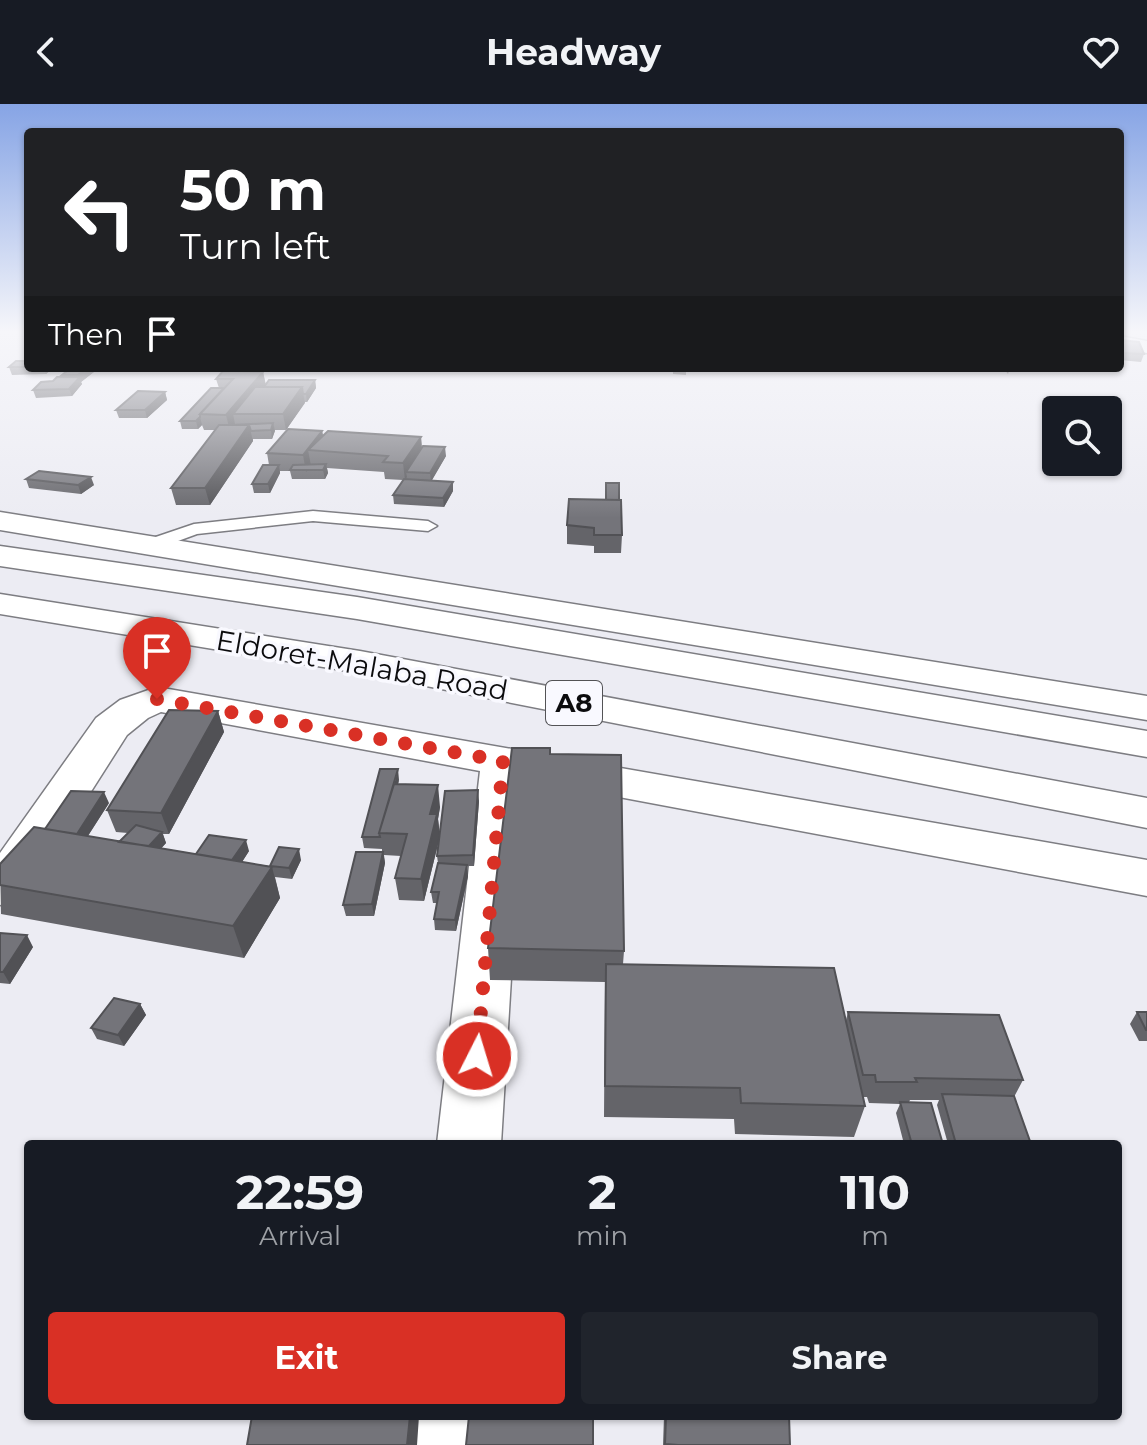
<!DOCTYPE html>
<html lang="en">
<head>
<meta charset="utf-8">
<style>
  :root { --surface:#171b24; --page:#20242c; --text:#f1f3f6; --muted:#9ea1a6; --accent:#d93025 }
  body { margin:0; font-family:Montserrat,sans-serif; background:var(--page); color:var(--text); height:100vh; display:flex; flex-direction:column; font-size:30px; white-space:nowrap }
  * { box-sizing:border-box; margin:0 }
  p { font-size:26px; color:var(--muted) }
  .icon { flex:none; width:44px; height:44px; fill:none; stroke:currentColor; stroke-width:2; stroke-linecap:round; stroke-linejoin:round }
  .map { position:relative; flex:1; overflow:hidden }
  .details { position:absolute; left:24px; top:1036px; width:1098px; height:280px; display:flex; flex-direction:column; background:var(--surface); border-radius:8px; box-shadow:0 2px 6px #0004 }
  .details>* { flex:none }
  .banner { position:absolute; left:24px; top:24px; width:1100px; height:244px; border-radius:8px; box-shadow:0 2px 6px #0004; background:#202124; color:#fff; overflow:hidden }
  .fabs { position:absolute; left:1042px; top:292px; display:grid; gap:16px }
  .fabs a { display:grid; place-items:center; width:80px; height:80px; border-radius:8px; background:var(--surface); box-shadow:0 2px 6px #0004; font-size:40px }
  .pin { position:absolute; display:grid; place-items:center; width:68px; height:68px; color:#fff; margin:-82px -34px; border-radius:50% 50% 50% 0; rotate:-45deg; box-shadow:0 0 8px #0007 }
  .pin .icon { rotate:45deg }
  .me { position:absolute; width:88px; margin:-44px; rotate:5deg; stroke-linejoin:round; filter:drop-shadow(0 0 6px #0008) }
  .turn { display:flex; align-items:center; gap:28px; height:168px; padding:0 24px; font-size:36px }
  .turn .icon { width:104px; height:104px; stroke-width:2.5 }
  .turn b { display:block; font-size:56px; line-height:68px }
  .then { display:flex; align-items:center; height:76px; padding:0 24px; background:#0003; gap:16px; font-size:30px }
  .eta { display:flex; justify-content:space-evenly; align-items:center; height:136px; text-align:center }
  .eta b { font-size:48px; font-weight:700; line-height:56px }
  .action { display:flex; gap:16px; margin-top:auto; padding:16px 24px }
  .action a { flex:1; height:92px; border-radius:8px; background:var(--accent); color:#fff; font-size:32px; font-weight:700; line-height:92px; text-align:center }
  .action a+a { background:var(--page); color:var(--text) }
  header { display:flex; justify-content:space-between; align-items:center; height:104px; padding:0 24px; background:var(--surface); font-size:36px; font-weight:700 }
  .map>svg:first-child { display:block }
</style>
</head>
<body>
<header><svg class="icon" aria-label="back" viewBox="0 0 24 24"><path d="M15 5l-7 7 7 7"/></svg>Headway<svg class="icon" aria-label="heart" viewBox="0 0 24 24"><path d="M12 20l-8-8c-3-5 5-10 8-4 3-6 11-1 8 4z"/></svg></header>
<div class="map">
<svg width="1147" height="1341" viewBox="0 0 1147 1341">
  <rect width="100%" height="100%" fill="#ececf3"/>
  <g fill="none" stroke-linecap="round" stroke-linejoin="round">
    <g stroke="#7d7d82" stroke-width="3">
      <path id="lane" d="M313 407 428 417 437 422 428 427 313 417 197 430 148 448 139 442 141 438 194 420Z"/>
    </g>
    <g stroke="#7d7d82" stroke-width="3">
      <path id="street" d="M1120 232 1147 237V249L1120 244Z
        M0 408 1147 592V616L0 426Z
        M157 583 1147 756V792L523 675 501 1040H437L480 667 161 608 148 614 127 631 43 763 18 796 0 801V749L96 614 120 596Z
        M406 1312H484L482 1341H402Z"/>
    </g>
    <g stroke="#7d7d82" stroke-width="3">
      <path id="highway" d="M0 442 357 493 1147 627V653L357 515 0 462Z
        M0 490 360 547 1147 694V724L360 569 0 510Z"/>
    </g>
    <use href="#lane" fill="#fff" fill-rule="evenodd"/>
    <use href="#street" fill="#fff" fill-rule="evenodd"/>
    <use href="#highway" fill="#fff" fill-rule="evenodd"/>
  </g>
  <path fill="#646469" d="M1120 236 1144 250 1141 258 1120 256Z
    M28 257V264H53L46 270 12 271 9 263Z
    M56 264H99L81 278 82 280 72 292 36 294 33 286 63 273 62 271 69 266H57Z
    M351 264H372L371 266H352Z
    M673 264H686V271L673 270Z
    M989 264H1010L1008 270 1004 265 1003 268H993Z
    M263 268 266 281 315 276 316 284 307 298H305L286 326H275L272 335H253V337L210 401H176L171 384 215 326H204L202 321 198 325H182L180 317 219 284 216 275Z
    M165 288 167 296 147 314H119L116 306Z
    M322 327 323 331 421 333 422 344 446 352 431 377 453 387 444 403 394 400 393 391 403 376 385 375 384 368 327 364 328 369 325 375H292L290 367H280V369L270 389H254L252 380 269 361 267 349Z
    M26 375 94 381 81 390 29 384Z
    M619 396 622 431 621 449H594V442L567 440V421Z
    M218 607 224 628 169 730H163L166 739 161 744 196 750 249 747 242 758 270 762 301 756 292 775 275 773 280 794 244 854 1 810 0 760 45 725 109 699 88 732 119 737 128 729 116 728 107 706Z
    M550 650 624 847 623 860 846 916 848 908 1023 976 1014 993 1031 1040H948L937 1001 939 996H910L909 998 942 1037 941 1040H904L896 1009 900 1000 869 999 867 993H863L865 1002 854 1033 735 1030 734 1015 604 1013 605 878 490 876 488 844Z
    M399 676 398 680 440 703 438 715 440 732 424 797 399 796 395 774 401 752 384 751 385 759 374 812H346L343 801 382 748V745L364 744 362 733Z
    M479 697 474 762H467L468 772 456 827 435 826 434 815 437 799H433L431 788 438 759 437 752Z
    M0 829 33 843 10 880 0 879Z
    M140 900 146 911 124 942 97 935 91 924Z
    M1137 908H1147V937H1139L1130 920Z
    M664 1312H789L790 1341H663Z"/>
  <path fill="#515155" d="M44 264H53L46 270Z
    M87 264H99L81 278 82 280 72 292 69 285 79 274 78 271Z
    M263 268 266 283 233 310 235 320 230 327 226 311Z
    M315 276 316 284 307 298 306 290Z
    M302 283 305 299 286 326 283 310Z
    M165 288 167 296 147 314 145 306Z
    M200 313 202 321 198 325 196 317Z
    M273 319 275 327 272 335 271 326Z
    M249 321 253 337 210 401 205 384Z
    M322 327 325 343 308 346 311 362 306 368 303 351Z
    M421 333 422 350 406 368 407 373 405 376 403 359Z
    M445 343 446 352 431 378 430 369Z
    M326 360 328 369 325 375 323 366Z
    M279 361 280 369 270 389 268 380Z
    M91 373 94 381 81 390 78 381Z
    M453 378V387L444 403 443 394Z
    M218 607 224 628 169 730 161 709Z
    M398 665 399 676 386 729H382Z
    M438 681 440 703 438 715 440 732 424 797 421 775 430 710Z
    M478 686 479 697 474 762 473 751Z
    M104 688 109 699 78 747 73 736Z
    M162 728 166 739 142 766 137 754Z
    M246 736 249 747 226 783 222 772Z
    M299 745 301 756 292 775 289 764Z
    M383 748 385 759 374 812 372 800Z
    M467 761 468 772 456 827 455 816Z
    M272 763 280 794 244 854 233 822Z
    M27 831 33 843 10 880 3 868Z
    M140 900 146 911 124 942 118 931Z
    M410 1312H419L417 1341H407Z"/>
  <path fill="#74747a" stroke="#515155" stroke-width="2" d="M1120 236 1139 238 1144 250 1122 249 1120 244Z
    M16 257H28V263H9Z
    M71 264H87L78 271H62Z
    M223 267 263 268 226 311 200 310 233 275H216Z
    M57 273H80L69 285 33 286 41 278 53 277Z
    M269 276H315L306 290H303L302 283H264Z
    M255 283H302L283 310H233Z
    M211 284H224L200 310V313L196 317H180Z
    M138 287 165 288 145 306H116Z
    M273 319 271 326 251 327 249 321H231Z
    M219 321H249L205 384H171Z
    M288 325 322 327 303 351 267 349Z
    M328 327 421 333 403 359 383 358 388 352 308 346Z
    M423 342 445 343 430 369 406 368Z
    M326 360 323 366H290L293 361Z
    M263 361H279L268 380H252Z
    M39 367 91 373 78 381 26 375Z
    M404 375 453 378 443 394 393 391Z
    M606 379H619V396H606Z
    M569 395 621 396 622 431H594V424L567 421Z
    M169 606 218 607 161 709 107 706Z
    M512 644H550V650L621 651 624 847 488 844Z
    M380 665H398L379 729 380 733H362Z
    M394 680 438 681 430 710H437L421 775 395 774 407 730 379 729Z
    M478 686 473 751 437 752 445 687Z
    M71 687 104 688 77 730 45 725Z
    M136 721 162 728 149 742 119 738Z
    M34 723 272 763 233 822 0 781V760Z
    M209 731 246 736 232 756 196 750Z
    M279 743 299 745 289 764 270 762Z
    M356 748H383L372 800 343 801Z
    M438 759 467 761 455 816 434 815 439 788H431Z
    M0 829 27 831 3 868H0Z
    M606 860 834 864 865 1002 741 999 740 984 605 982Z
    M114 894 140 900 118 931 91 924Z
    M848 908 999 911 1023 976 915 974 917 978H876L875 971H863Z
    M1137 908H1147V926H1146Z
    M942 990 1014 992 1031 1040H956Z
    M900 998 931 999 942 1037H911Z
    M252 1312H410L407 1341H247Z
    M469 1312H593V1341H466Z
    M666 1312H789L790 1341H678L665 1340Z"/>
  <linearGradient id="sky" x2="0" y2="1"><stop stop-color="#86a4e5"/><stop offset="0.55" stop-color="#f6f6fa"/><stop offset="1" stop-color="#f6f6fa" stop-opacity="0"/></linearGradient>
  <rect width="1147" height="414" fill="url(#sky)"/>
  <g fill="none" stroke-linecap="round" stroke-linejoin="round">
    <path stroke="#d93025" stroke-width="14" stroke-dasharray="0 25.2" d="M157 595 503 657 477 952"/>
  </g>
  <g text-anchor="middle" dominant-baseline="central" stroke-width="7" stroke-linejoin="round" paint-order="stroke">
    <rect fill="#f9f9ff" stroke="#535356" stroke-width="2" x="546" y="577" width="56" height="44" rx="6"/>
    <g font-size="26" font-weight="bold" fill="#0c0c0e">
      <text x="574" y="599">A8</text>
    </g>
    <g font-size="28" fill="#0c0c0e" stroke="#f9f9ff">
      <text transform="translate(362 561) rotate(10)">Eldoret-Malaba Road</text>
    </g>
  </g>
</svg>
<div class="fabs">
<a><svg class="icon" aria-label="search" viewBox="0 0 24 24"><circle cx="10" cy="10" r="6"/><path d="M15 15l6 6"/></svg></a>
</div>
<div class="pin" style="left:157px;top:595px;background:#d93025"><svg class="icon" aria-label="arrive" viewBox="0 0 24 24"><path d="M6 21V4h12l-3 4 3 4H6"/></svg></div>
<svg class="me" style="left:477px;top:952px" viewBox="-20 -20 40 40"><circle r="17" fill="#d93025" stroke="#fff" stroke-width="3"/><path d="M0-11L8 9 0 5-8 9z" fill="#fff"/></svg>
<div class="banner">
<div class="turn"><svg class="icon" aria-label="left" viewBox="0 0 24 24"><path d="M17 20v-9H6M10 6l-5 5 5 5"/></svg><div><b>50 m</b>Turn left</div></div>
<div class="then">Then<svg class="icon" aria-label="arrive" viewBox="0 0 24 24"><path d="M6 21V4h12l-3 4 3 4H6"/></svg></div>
</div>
<section class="details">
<div class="eta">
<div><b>22:59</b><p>Arrival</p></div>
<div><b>2</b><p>min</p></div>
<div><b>110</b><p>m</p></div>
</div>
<div class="action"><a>Exit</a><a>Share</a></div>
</section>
</div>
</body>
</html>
